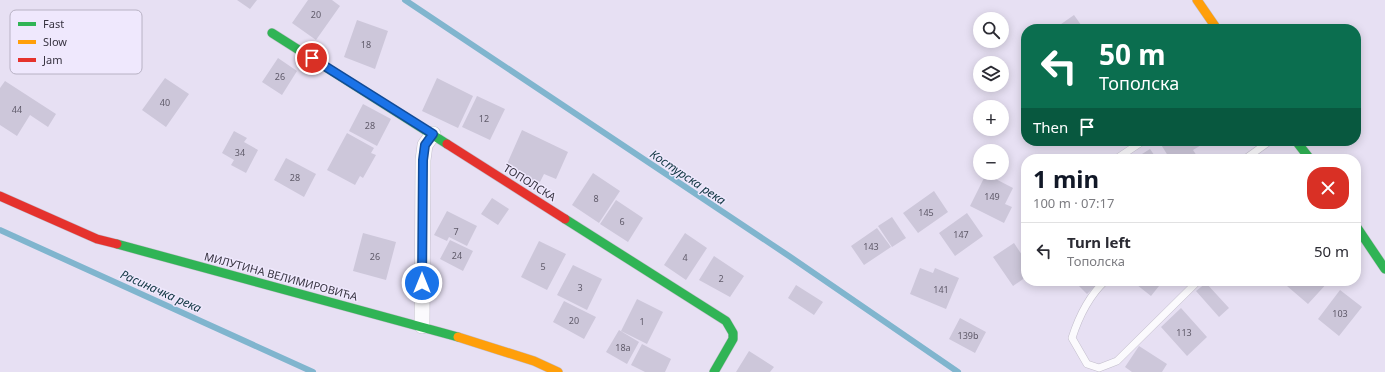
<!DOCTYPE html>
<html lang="en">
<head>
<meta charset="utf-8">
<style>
  :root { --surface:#fff; --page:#f7f7f7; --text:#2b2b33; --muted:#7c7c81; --line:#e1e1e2; --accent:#111827 }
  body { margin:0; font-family:"Noto Sans",sans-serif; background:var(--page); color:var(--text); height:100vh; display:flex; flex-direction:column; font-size:15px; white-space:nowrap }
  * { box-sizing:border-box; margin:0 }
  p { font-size:13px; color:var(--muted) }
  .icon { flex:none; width:22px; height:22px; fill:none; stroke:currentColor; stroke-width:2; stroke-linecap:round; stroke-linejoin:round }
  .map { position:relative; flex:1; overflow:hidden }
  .panel { position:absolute; left:1021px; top:154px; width:340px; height:132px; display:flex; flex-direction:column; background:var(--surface); border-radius:16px; box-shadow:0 2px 10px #0003 }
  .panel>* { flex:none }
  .guide { position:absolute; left:1021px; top:24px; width:340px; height:122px; border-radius:16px; box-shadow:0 2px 10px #0003; background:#0b6e4f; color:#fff; overflow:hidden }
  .fabs { position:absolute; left:973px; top:12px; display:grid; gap:8px }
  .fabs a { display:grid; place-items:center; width:36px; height:36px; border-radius:50%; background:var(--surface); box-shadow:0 2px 10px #0003; font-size:20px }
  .pin { position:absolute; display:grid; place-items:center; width:34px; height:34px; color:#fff; margin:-17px; border:2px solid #fff; border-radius:50%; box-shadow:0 1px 4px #0007 }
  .me { position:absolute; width:44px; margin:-22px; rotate:0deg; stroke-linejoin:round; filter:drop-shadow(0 0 3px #0008) }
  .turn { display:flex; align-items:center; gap:14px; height:84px; padding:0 12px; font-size:18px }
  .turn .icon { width:52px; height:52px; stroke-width:2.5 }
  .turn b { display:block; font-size:28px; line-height:34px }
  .then { display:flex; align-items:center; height:38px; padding:0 12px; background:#0003; gap:8px; font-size:15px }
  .round { display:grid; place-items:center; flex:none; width:42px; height:42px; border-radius:16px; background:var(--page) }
  .summary { display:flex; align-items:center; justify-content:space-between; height:68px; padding:0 12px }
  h1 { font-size:24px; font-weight:700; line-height:30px; color:var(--accent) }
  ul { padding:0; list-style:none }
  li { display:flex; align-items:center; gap:12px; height:56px; padding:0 12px; border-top:1px solid var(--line) }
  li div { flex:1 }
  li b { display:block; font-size:15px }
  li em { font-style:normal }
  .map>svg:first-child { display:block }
</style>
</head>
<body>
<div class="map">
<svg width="1385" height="372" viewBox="0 0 1385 372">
  <rect width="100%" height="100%" fill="#e7e0f3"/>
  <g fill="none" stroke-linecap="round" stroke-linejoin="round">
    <path stroke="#80b5ce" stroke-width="6" d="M405 0 789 256 958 372
      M0 230 313 372"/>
  </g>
  <path fill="#cdc7da" d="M237 0H257L250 9Z
    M308 0H332L340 6 316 40 292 23Z
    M1074 15 1084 29H1054Z
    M357 20 388 31 375 69 344 57Z
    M278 58 297 71 282 95 262 82Z
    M165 78 189 94 166 127 142 110Z
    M437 78 473 96 458 128 422 111Z
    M5 81 56 114 48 127 30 115 17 136 0 125V88Z
    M477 96 505 109 490 140 462 127Z
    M363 104 391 119 377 146 349 131Z
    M522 130 568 152 556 179 544 174 539 184 515 172 517 169 507 164Z
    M234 131 247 138 244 142 258 150 246 173 231 165 234 160 222 153Z
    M347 133 374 148 371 153 376 155 363 178 360 176 355 185 327 170Z
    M1163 141H1208L1193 150 1197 156 1192 159H1170L1160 143Z
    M1150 149 1157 159H1134Z
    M286 158 316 174 304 197 274 180Z
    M593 173 620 191 599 223 572 205Z
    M986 174 1013 188 1005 204 1012 207 1004 223 970 206Z
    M934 191 948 212 918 233 903 213Z
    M492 198 509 209 498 225 481 214Z
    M616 200 643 218 628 242 600 224Z
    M447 211 477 226 467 246 449 237 447 241 434 235Z
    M967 213 983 236 955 256 939 233Z
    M892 217 906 238 892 247 878 226Z
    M877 228 891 247 864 265 851 246Z
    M363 233 396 242 386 280 353 271Z
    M685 233 707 248 686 280 664 265Z
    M450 240 473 251 463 271 440 259Z
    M539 241 566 254 547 290 521 277Z
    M1014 243 1026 261V277L1013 286 993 257Z
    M714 256 744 276 730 297 699 280Z
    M573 265 602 279 587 310 557 295Z
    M920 268 933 273 935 268 959 278 946 309 910 294Z
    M1074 281H1101L1087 294Z
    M1132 281H1163L1151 296Z
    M1291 281H1329L1308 304 1287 286Z
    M1206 283 1229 308 1219 317 1196 291Z
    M796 285 823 302 814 315 788 298Z
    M1340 290 1362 307 1339 336 1318 319Z
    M637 299 663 312 647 344 621 331Z
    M564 301 596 317 584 339 553 322Z
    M1181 308 1207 337 1187 356 1161 327Z
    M960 318 986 332 975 353 949 339Z
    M619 330 639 342 627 364 606 352Z
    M642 344 671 359 665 372H645L631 365Z
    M1139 346 1167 364 1162 372H1132L1125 367Z
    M749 351 774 367 770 372H736Z"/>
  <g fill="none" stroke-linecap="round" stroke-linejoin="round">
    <g stroke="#c3becc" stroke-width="8">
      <path id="lane" d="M1116 159 1143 141
        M1245 159 1270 141
        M1105 281C1088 297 1079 316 1072 338L1087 364 1099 368 1117 361 1198 281"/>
    </g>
    <g stroke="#c3becc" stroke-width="16">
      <path id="street" d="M422 326 423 160 425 145 433 134"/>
    </g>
    <g stroke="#c3becc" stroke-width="10">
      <path id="fast" d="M272 33 447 144
        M1296 141 1310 159
        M565 219 726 321 733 333V339L714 372
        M1356 226 1385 269
        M117 244 458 337"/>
    </g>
    <g stroke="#c3becc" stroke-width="10">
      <path id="slow" d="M1197 0 1217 29
        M458 337 534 361 558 372"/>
    </g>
    <g stroke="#c3becc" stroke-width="10">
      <path id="jam" d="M447 144 565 219
        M0 196 97 239 117 244"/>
    </g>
    <use href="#lane" stroke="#fbfafd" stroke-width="7"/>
    <use href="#street" stroke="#fbfafd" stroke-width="15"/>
    <use href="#fast" stroke="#30b455" stroke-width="9"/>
    <use href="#slow" stroke="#ff9f0a" stroke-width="9"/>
    <use href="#jam" stroke="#e5322d" stroke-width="9"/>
  </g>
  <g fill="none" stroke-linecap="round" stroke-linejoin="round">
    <g stroke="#114b97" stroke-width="10">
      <path id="route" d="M312 58 433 134 425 145 423 160 422 283"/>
    </g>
    <use href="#route" stroke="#1a73e8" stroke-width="7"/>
  </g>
  <g text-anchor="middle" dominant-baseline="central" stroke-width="3" stroke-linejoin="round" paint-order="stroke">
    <g font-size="9" fill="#5f5a69">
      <text x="316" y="14">20</text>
      <text x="366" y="44">18</text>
      <text x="280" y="76">26</text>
      <text x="165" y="102">40</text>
      <text x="17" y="109">44</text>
      <text x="484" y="118">12</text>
      <text x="370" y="125">28</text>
      <text x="240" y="152">34</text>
      <text x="295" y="177">28</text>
      <text x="992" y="196">149</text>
      <text x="596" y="198">8</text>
      <text x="926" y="212">145</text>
      <text x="622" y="221">6</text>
      <text x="456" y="231">7</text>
      <text x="961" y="234">147</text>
      <text x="871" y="246">143</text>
      <text x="457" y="255">24</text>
      <text x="375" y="256">26</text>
      <text x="685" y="257">4</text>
      <text x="543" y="266">5</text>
      <text x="721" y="278">2</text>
      <text x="580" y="287">3</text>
      <text x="941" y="289">141</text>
      <text x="1340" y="313">103</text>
      <text x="574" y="320">20</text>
      <text x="642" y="321">1</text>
      <text x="1184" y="332">113</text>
      <text x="968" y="335">139b</text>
      <text x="623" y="347">18a</text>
    </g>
    <g font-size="11" fill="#373340" stroke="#efe8fd">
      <text transform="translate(530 182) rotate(32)">ТОПОЛСКА</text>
      <text transform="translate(281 276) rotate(15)">МИЛУТИНА ВЕЛИМИРОВИЋА</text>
    </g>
    <g font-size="12" font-style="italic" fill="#123743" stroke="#efe8fd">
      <text transform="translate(688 177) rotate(34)">Костурска река</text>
      <text transform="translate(161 291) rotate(24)">Расиначка река</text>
    </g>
  </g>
  <rect x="10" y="10" width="132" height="64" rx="6" fill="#efe8fd" stroke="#b8b2c4" stroke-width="1"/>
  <rect x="18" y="22" width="18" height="4" fill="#30b455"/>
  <rect x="18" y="40" width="18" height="4" fill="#ff9f0a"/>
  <rect x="18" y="58" width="18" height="4" fill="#e5322d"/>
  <g font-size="11" fill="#373340">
    <text x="43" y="28">Fast</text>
    <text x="43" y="46">Slow</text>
    <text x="43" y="64">Jam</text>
  </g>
</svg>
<div class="fabs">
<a><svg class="icon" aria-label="search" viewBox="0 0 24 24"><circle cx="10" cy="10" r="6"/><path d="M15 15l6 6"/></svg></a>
<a><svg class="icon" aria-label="layers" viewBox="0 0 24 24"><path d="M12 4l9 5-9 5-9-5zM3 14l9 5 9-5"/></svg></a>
<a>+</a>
<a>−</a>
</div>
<div class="pin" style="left:312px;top:58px;background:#d93025"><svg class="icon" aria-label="arrive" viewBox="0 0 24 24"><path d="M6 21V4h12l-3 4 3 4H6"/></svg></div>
<svg class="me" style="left:422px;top:283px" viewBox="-20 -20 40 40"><circle r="17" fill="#1a73e8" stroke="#fff" stroke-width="3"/><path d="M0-11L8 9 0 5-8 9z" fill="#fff"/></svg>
<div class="guide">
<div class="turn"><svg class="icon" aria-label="left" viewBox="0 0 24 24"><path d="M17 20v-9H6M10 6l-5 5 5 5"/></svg><div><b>50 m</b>Тополска</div></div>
<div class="then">Then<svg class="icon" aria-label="arrive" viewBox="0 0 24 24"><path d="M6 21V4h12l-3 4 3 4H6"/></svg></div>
</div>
<section class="panel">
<div class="summary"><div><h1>1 min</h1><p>100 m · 07:17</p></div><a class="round" style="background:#d93025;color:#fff"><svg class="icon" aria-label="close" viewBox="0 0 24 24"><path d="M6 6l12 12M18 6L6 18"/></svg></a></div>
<ul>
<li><svg class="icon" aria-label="left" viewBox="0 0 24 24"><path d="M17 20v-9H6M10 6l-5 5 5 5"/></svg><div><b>Turn left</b><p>Тополска</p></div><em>50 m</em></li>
</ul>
</section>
</div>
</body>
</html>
